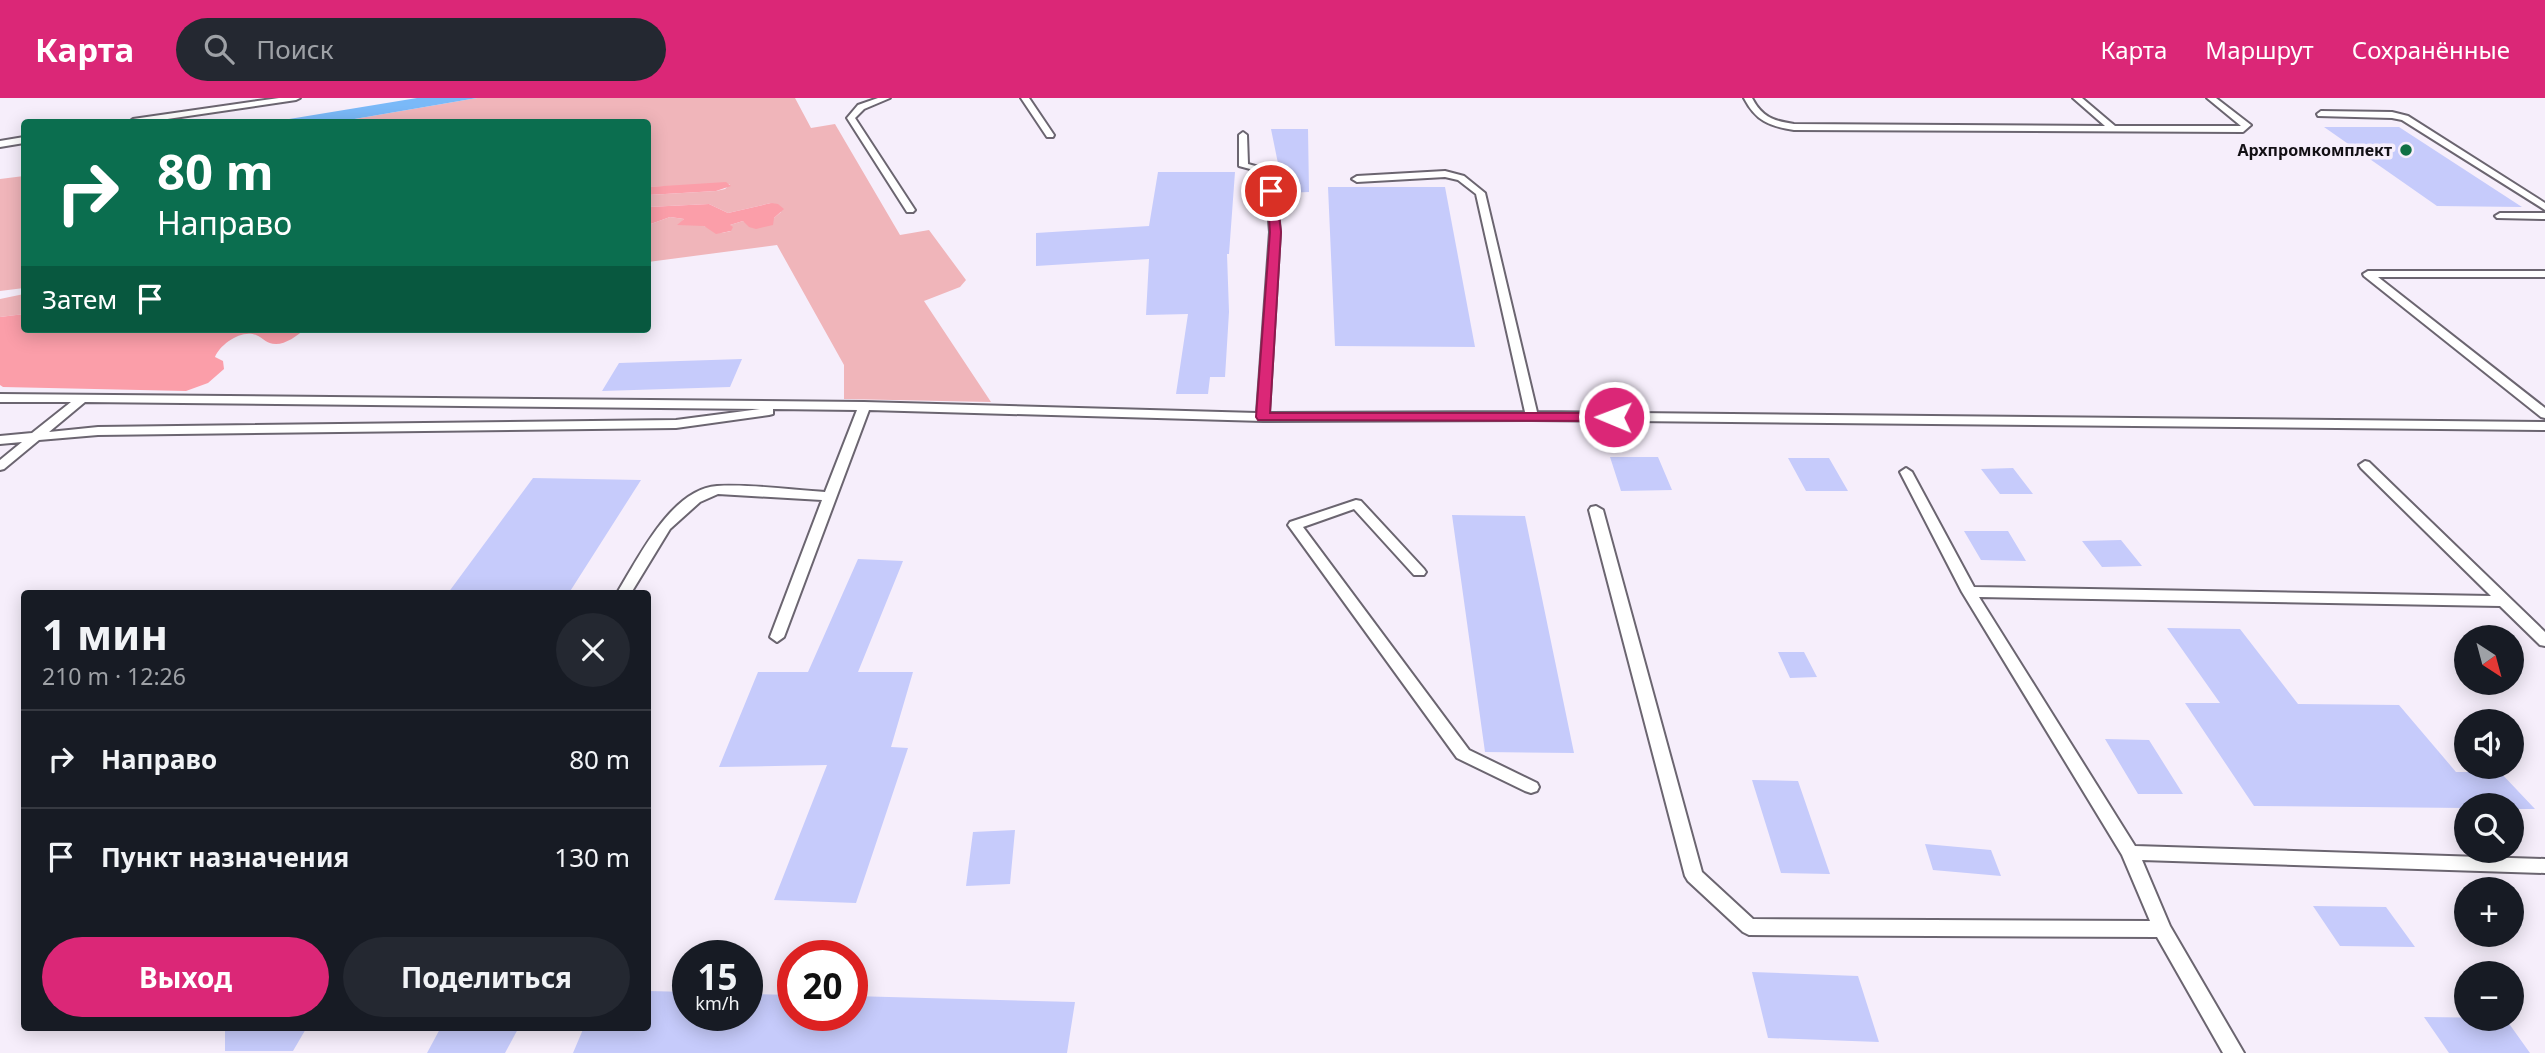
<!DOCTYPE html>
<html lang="ru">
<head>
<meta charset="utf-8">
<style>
  :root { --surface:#171b24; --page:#242831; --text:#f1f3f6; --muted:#9ea1a6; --line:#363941; --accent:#db2777 }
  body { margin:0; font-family:"Noto Sans",sans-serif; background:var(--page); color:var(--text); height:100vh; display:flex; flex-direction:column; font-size:26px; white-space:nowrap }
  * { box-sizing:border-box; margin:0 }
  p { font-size:23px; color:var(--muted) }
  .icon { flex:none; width:38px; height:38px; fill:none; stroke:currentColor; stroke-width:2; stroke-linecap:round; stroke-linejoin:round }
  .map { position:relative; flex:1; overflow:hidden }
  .side { position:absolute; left:21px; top:492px; width:630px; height:441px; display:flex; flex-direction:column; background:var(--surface); border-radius:7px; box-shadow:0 4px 18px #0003 }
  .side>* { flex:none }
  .top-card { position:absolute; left:21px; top:21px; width:630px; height:214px; border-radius:7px; box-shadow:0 4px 18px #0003; background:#0b6e4f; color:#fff; overflow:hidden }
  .needle { width:46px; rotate:144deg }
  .fabs { position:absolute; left:2454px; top:527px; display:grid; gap:14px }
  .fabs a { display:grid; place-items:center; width:70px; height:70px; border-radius:50%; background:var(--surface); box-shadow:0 4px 18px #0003; font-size:35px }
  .speed { position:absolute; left:672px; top:842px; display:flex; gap:14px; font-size:35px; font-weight:700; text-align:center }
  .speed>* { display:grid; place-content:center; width:91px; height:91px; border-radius:50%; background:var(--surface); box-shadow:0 4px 18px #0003; line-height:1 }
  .speed small { font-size:18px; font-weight:400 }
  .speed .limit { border:10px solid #d22; background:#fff; color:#111 }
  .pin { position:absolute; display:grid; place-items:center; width:60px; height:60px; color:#fff; margin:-30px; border:4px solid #fff; border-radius:50%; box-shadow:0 2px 7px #0007 }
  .me { position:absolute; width:77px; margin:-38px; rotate:271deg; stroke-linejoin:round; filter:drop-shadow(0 0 5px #0008) }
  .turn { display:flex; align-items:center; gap:24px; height:147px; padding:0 21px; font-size:32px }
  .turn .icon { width:91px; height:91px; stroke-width:2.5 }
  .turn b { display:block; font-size:49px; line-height:60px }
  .then { display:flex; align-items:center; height:66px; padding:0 21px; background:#0003; gap:14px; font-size:26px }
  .round { display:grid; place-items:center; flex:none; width:74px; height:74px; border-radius:37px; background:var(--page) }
  .summary { display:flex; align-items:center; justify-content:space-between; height:119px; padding:0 21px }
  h1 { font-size:42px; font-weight:700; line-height:52px }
  .primary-button { display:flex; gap:14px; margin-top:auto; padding:14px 21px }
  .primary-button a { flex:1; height:80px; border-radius:42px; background:var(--accent); color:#fff; font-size:28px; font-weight:700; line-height:80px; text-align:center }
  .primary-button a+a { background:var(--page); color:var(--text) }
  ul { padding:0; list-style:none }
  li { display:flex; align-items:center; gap:21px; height:98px; padding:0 21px; border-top:2px solid var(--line) }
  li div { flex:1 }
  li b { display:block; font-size:26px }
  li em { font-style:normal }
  header { display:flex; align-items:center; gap:42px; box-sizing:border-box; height:98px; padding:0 35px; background:var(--accent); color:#fff }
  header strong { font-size:33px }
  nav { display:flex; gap:38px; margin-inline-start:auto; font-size:24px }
  .search { width:490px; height:63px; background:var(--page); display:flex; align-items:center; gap:18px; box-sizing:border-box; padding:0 24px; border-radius:38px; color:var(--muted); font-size:26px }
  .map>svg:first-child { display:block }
</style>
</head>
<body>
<header>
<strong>Карта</strong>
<div class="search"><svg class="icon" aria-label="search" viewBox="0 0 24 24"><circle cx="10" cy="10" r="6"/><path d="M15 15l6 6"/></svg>Поиск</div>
<nav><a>Карта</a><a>Маршрут</a><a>Сохранённые</a></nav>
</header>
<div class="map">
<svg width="2545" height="955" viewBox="0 0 2545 955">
  <rect width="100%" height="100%" fill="#f6eefb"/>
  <path fill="#f0b5ba" d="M477 0H795L811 30 835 26 900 137 929 132 966 182 960 189 924 203 991 304 844 301V267L777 147 648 164V127L670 119 684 121 679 127C686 127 697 125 704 128 716 132 717 137 731 133L730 127 743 123 748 125 774 120 781 114 771 105 728 115 709 106 648 109V97L716 93 725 91 730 86 648 89V24H337Z
    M24 78V190L0 193V81Z
    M24 196V216L0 219V201Z"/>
  <path fill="#fb9ea9" d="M726 84 731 88 716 93 648 97V89Z
    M771 105 778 106 784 111 774 120 773 127 756 131 749 129 743 123 730 127 733 129 731 133 716 136 704 128 677 127 684 121 670 119 648 127V109L709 106 728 115Z
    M24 216V231H305C297 238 286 246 276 246 266 246 264 240 256 237 242 231 220 246 215 259L223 263 224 271 208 285 186 293 3 289 0 287V219Z"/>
  <path fill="#7ab9f8" d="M417 0H477L337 24H271Z"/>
  <path fill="#c6cbfb" d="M2324 29H2399L2522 109 2437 108Z
    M1271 31H1308L1309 94 1284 95Z
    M1158 74H1235L1229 156H1227L1229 214 1225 279H1210L1208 296H1176L1188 216 1146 217 1149 161 1036 168V135L1149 128Z
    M1328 89H1445L1475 249 1335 248Z
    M742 261 730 289 602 293 619 265Z
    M1610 359H1658L1672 392 1621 393Z
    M1788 360H1829L1848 393H1806Z
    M2013 370 2033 396H2000L1981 371Z
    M533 380 641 382 569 495H448Z
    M1452 417 1525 418 1574 655 1485 654Z
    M1964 433H2008L2026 463 1981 462Z
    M2121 442 2142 468 2102 469 2082 443Z
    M858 461 903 463 858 574H913L891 649 908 650 856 805 774 802 827 667 719 669 758 574H808Z
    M2167 530 2240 531 2298 606 2399 607 2456 674H2500L2535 711H2511V707H2466V710L2254 708 2185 605H2220Z
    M1778 554H1804L1817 579 1790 580Z
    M2105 641 2149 642 2183 696H2138Z
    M1752 682 1798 683 1830 776 1781 775Z
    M1015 732 1010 786 966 788 973 734Z
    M1925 746 1991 752 2001 778 1933 772Z
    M2313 808 2386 809 2415 849 2340 848Z
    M1752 874 1858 878 1879 944 1768 940Z
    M648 893 688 894V917H747V896L793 897V917H852V898L1075 904 1067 955H573L584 929H648Z
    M2424 919 2505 920 2530 955H2449Z
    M225 929H307L293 953H225Z
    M441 929H519L505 955H427Z"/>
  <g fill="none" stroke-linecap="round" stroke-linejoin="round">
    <g stroke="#6b6570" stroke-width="4">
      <path id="lane" d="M279 0H300L296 2 147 24H129L133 21Z
        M878 0H890L864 11 855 20 915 112 913 114H907L847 20 858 7Z
        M1021 0H1029L1054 37 1053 39H1047Z
        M1744 0H1752C1762 19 1773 23 1794 26L2105 28 2073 0H2082L2115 28H2241L2207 0H2216L2251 27 2243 34 1794 32C1769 28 1756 23 1744 0Z
        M2321 13 2392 14 2408 18 2545 105V112L2402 22 2392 20 2318 18 2317 16Z
        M1243 34 1247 37 1248 66 1274 73 1280 134 1269 315 1525 314 1476 96 1458 82 1445 79 1357 84 1352 81 1357 78 1445 73 1464 78 1485 95 1537 314 2545 324V332L1532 322 1263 323 869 312 784 539 777 544 770 539 822 402 718 396 700 404 670 431 631 495H617C638 461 671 391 717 388 750 386 791 392 825 394L857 312 773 311V316L769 317 676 330 98 337 39 342 4 371 0 372V362L22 344 0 346V338L32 335 71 304H0V296L864 304 1257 315 1270 134 1265 75 1239 68V37ZM85 304 760 311 676 322 98 329 49 334Z
        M24 39V45L0 49V43Z
        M2500 115H2545V121L2497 120 2495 118Z
        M2368 173H2545V179H2378L2545 310V320L2541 319 2364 178 2363 176Z
        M2365 363 2369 364 2545 534V548L2540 547 2500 508 1979 499 2135 748 2545 761V775L2142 762 2170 828 2244 955H2223L2157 839 1749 837 1743 834 1688 783 1685 778 1589 412 1591 409 1596 408 1603 412 1702 774 1753 821 2150 823 2122 757 1962 494 1900 374 1906 370 1912 374 1974 489 2491 498 2361 370 2359 367Z
        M1356 402 1361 403 1424 471 1426 474 1424 477H1414L1354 411 1303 429 1469 652 1537 685 1539 689 1537 693 1531 695 1525 693 1457 660 1288 427 1290 424Z"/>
    </g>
    <use href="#lane" fill="#fff" fill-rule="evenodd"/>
  </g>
  <path fill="#db2777" stroke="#8e194d" stroke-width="2" d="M1267 91 1276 93 1281 134 1270 315H1614L1621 319 1614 323 1258 322 1256 319 1270 134Z"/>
  <circle fill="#107045" stroke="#f6eefb" stroke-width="2.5" cx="2406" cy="52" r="7"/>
  <g text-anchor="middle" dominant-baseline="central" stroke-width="7" stroke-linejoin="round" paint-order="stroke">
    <g font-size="16" font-weight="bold" fill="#131015" stroke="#f6eefb" text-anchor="end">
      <text x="2392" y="52">Архпромкомплект</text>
    </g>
  </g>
</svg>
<div class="fabs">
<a><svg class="needle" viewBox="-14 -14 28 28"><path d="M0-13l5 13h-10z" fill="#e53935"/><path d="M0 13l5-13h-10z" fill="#9ea1a6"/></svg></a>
<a><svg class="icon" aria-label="sound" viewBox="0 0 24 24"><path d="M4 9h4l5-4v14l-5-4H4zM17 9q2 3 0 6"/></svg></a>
<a><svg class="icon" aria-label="search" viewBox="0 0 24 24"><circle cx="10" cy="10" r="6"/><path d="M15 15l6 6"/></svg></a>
<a>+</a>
<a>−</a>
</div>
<div class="speed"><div>15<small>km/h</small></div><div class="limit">20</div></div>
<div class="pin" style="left:1271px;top:93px;background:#d93025"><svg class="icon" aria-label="arrive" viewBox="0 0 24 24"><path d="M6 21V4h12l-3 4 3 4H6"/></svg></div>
<svg class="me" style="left:1614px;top:319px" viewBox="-20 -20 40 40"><circle r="17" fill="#db2777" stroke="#fff" stroke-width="3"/><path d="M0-11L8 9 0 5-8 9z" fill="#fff"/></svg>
<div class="top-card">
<div class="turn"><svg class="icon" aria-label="right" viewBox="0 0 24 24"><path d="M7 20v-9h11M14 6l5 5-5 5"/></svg><div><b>80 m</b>Направо</div></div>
<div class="then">Затем<svg class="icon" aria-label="arrive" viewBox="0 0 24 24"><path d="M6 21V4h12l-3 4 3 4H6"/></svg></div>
</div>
<section class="side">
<div class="summary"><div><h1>1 мин</h1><p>210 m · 12:26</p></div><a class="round"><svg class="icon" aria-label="close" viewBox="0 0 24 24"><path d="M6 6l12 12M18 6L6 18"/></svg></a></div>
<ul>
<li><svg class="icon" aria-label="right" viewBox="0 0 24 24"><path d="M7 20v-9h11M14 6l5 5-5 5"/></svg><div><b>Направо</b></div><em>80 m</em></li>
<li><svg class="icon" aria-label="arrive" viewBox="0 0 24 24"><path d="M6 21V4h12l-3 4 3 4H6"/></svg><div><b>Пункт назначения</b></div><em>130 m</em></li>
</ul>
<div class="primary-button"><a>Выход</a><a>Поделиться</a></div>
</section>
</div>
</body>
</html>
